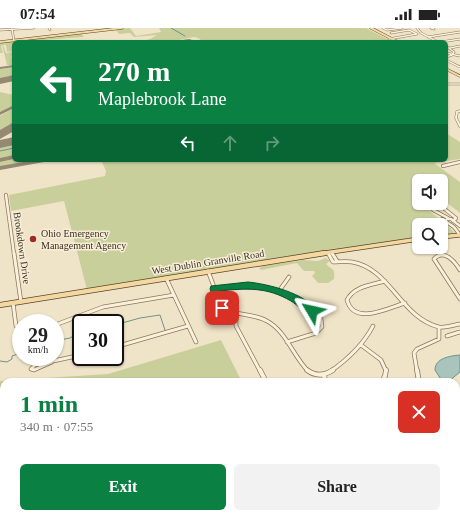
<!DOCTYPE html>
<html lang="en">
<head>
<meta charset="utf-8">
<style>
  :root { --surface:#fff; --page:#f2f2f2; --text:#222; --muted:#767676; --accent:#0b8043 }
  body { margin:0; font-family:Georgia,serif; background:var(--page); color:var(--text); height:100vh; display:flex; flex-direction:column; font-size:15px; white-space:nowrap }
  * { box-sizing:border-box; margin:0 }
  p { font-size:13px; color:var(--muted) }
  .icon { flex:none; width:22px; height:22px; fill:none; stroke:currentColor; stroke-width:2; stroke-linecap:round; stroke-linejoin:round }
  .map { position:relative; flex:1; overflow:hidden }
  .sheet { position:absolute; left:0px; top:350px; width:460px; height:140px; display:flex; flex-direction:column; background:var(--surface); border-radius:12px 12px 0 0; box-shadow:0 1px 3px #0004 }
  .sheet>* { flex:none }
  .top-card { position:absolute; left:12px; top:12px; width:436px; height:122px; border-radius:6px; box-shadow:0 1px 3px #0004; background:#0b8043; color:#fff; overflow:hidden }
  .tools { position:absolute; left:412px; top:146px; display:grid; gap:8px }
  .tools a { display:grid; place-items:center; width:36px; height:36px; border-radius:6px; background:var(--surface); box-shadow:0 1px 3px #0004; font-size:20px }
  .speed { position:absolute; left:12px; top:286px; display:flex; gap:8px; font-size:20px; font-weight:700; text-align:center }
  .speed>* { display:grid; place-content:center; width:52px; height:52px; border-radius:50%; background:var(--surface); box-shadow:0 1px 3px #0004; line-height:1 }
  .speed small { font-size:10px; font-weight:400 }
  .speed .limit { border:2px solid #111; border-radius:6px; background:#fff; color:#111 }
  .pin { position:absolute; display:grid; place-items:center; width:34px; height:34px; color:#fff; margin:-17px; border-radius:8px; box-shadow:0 2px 6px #0006 }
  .me { position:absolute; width:44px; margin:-22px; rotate:306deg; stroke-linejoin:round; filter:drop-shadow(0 0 3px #0008) }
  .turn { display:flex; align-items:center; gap:14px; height:84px; padding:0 20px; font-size:18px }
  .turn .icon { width:52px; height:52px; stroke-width:2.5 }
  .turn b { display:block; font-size:28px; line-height:34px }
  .lanes { display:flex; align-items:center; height:38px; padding:0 20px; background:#0003; justify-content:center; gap:20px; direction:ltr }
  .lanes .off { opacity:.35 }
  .round { display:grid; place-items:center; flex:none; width:42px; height:42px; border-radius:6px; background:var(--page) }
  .headline { display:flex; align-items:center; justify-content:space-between; height:68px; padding:0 20px }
  h1 { font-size:24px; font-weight:800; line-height:30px; color:var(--accent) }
  .primary-button { display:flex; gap:8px; margin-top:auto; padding:8px 20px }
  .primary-button a { flex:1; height:46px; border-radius:6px; background:var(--accent); color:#fff; font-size:16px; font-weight:800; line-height:46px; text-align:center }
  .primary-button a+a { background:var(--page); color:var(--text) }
  .status { display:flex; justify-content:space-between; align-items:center; height:28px; padding:0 20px; background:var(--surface); direction:ltr }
  .status svg { height:11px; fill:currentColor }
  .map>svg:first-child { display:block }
</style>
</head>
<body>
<div class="status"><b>07:54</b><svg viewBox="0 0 49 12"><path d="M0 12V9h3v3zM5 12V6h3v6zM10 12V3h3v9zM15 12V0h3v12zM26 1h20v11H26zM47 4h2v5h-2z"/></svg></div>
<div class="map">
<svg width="460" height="490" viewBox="0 0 460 490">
  <rect width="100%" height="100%" fill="#f0e4c8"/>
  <path fill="#c9cf9b" d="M130 0 136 8 161 4 159 0H366L393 14H204L198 10 194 9 169 14H138L150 11 157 7 134 9 130 5 119 6 115 1Z
    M81 5 84 9 14 14V23L7 24 6 17H3L6 25 14 24V28L10 29 14 30V38L7 37 2 17 1 18 3 25H0V15Z
    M14 39V49L0 51V41Z
    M0 64 14 67V77L0 85Z
    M14 80V96L0 104V88Z
    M446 105 460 114V131L434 135 460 154V185L441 170V153H419V166L411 168 447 197 454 204 453 205 441 207V197H419V210L277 230 87 262 64 173 11 183 9 167 105 148 106 143 101 132H446Z
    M14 115V128L0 131V118Z
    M14 131V132H44L0 139V134Z
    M326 230 330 233 326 236C333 243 335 239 334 251L328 255H318L312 248 315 245 314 243H304L297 235 261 242 259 240 263 238 303 232 318 233Z
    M221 312 242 354H4V486H310L313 490H0V353L108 346Z
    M456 435 460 440V481L456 479Z"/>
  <path fill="#a9c4bc" stroke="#6f938a" d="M460 327V344L448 354 440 350 435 342C435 330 450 328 460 327Z"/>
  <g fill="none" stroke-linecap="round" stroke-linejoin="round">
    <path stroke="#6f938a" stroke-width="1" d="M171 0 185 8
      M0 123 14 120
      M115 297 140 290 160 287 165 302
      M55 313 70 310 81 303
      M0 333 7 334 12 331V328L21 325"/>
    <path stroke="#6f938a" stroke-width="1.5" d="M0 408 4 411
      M120 486 124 490"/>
    <path fill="#968974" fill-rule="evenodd" d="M189 11 199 14 189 13 170 14Z
      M14 37V39L0 41V39Z
      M14 77V80L0 87V84Z
      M14 127V131L0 134V130Z
      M35 132H47L44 134 0 142V138Z"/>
    <path fill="#968974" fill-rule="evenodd" d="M14 47V53L0 56V50Z
      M14 94V103L0 111V102Z
      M14 109V117L0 120V112Z"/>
    <g stroke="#8d765c" stroke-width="2.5">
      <path id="minor-far4" d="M49 0 50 2
        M383 0 387 2 402 0
        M417 0 421 5 438 14
        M431 0 434 1
        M12 1 14 13
        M0 2 34 0
        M428 9 460 4
        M389 11 417 6 409 2 391 5
        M441 14 460 11
        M446 18 454 24 452 27 446 29
        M450 20 460 18
        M446 25 460 28
        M446 32 460 39
        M446 56H460"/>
    </g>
    <g stroke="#8d765c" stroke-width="3">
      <path id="minor-far3" d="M460 83 457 84 456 90 460 98"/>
    </g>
    <g stroke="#8d765c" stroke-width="4">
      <path id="minor-far2" d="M443 138 460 134
        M6 167 14 226
        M425 175 433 182 448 190
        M437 175 456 190 453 193
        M442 191 454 199 460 207
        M447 191H451L460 198
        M328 224 329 226
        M331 224 332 226"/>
    </g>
    <g stroke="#8d765c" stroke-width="4.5">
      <path id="minor-far1" d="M14 225 21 274
        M328 225 333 234C339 234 346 233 352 234 390 240 401 290 439 299 446 300 453 297 460 296
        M332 225 337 233
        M460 242C455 234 444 220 434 231L460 271
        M208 243 222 280C236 288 253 285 267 293 286 303 293 328 308 343
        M166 250 196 314
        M385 253C372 257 354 258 347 272 354 298 388 280 405 275
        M215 261C258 255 289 260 321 291L322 299 316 305 287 314
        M279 263 289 249
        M13 275 16 298 21 303
        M236 285V298L260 343
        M55 297 103 279 174 267
        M447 308 460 304
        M361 317 381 332 386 343
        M115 319 188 298
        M52 334 34 342 31 341 35 337 81 327
        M331 343C348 331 363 317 373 298
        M417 343 414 325 417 321 439 311V299"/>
    </g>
    <g stroke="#8d765c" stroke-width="5.5">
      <path id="minor" d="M260 342 266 354
        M307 342C315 348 324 348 333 342
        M417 342 419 354
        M324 348 326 354
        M382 354 385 348 386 342
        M456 374 460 373
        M456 414H460
        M456 481 460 483
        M339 486 342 490
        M427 490 436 486"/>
    </g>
    <g stroke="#5b4430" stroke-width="3">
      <path id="major-far2" d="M371 0 398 14
        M0 14 122 0
        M446 41 460 48"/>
    </g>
    <g stroke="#5b4430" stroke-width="5">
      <path id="major-far1" d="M441 209 460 207
        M318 226 419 211"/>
    </g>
    <g stroke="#5b4430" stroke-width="6">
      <path id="major" d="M0 277 325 225"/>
    </g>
    <use href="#minor-far4" stroke="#faf1dc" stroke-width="1.5"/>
    <use href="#minor-far3" stroke="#faf1dc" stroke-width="2"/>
    <use href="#minor-far2" stroke="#faf1dc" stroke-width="2.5"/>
    <use href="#minor-far1" stroke="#faf1dc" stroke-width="3"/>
    <use href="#minor" stroke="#faf1dc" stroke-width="4"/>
    <use href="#major-far2" stroke="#f3d9a0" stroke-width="2"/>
    <use href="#major-far1" stroke="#f3d9a0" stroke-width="3.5"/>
    <use href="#major" stroke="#f3d9a0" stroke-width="4.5"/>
  </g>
  <path fill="#0b8043" stroke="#07532c" d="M248 254C268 256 305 265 317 283L312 287C304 285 298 277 291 273 267 259 247 260 220 263L227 280 226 282H219L210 261 211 258Z"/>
  <circle fill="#9e2a2b" stroke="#f7eed8" stroke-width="1.5" cx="33" cy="211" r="4"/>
  <g text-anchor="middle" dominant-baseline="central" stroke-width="3" stroke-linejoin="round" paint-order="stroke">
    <g font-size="10" fill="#3d2e20" stroke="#f7eed8" text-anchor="start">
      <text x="41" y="205">Ohio Emergency<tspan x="41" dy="12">Management Agency</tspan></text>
    </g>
    <g font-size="10" fill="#3d2e20" stroke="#f7eed8">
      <text transform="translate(22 220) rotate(82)">Brookdown Drive</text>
      <text transform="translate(208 234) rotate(-9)">West Dublin Granville Road</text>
    </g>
  </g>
</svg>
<div class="tools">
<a><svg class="icon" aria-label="sound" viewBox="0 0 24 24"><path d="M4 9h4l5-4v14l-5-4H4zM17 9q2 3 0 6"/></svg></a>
<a><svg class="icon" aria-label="search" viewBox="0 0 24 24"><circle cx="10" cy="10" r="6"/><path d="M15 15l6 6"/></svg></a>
</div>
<div class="speed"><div>29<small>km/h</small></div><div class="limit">30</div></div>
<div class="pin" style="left:222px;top:280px;background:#d93025"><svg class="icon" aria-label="arrive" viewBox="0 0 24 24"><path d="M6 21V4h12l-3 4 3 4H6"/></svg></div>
<svg class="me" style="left:312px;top:283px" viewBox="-20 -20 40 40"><path d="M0-17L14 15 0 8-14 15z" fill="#0b8043" stroke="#fff" stroke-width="4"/></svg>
<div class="top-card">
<div class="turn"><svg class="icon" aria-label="left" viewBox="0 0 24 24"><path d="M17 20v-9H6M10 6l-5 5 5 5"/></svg><div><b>270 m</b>Maplebrook Lane</div></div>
<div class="lanes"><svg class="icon" aria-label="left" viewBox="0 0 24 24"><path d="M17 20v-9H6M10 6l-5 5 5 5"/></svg><svg class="icon off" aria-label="ahead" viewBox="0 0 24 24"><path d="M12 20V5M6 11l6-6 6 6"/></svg><svg class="icon off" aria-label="right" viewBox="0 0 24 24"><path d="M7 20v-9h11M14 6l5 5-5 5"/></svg></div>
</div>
<section class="sheet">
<div class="headline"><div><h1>1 min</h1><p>340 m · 07:55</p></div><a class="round" style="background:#d93025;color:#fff"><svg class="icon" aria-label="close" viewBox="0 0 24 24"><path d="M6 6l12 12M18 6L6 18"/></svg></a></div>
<div class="primary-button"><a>Exit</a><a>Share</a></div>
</section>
</div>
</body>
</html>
